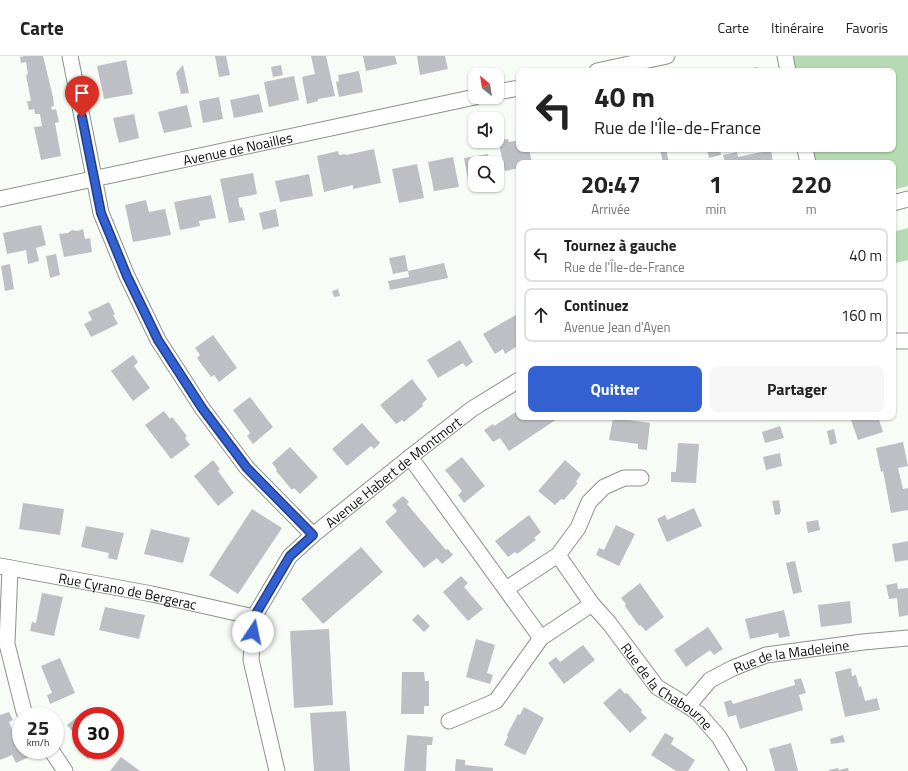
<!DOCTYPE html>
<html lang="fr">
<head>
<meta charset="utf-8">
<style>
  :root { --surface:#fff; --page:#f6f6f6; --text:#222; --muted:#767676; --line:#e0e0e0; --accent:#3461d1 }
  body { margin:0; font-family:"Titillium Web",sans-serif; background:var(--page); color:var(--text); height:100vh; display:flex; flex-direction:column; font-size:15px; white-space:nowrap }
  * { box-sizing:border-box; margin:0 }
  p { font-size:13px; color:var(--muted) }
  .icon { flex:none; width:22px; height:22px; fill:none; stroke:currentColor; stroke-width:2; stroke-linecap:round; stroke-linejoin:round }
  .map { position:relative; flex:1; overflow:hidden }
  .drawer { position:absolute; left:516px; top:104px; width:380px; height:260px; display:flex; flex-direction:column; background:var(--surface); border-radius:8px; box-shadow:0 1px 3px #0004 }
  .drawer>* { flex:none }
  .banner { position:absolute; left:516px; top:12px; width:380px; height:84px; border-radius:8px; box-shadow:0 1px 3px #0004; background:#fff; color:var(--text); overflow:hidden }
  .needle { width:26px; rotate:330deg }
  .tools { position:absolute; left:468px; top:12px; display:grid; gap:8px }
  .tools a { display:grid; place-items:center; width:36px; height:36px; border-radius:8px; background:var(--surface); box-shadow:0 1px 3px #0004; font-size:20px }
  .speed { position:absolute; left:12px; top:651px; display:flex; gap:8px; font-size:20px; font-weight:700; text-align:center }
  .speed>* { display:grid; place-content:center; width:52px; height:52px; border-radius:50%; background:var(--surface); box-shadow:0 1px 3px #0004; line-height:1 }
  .speed small { font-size:10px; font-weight:400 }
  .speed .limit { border:6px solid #d22; background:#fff; color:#111 }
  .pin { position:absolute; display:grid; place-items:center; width:34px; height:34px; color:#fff; margin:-41px -17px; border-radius:50% 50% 50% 0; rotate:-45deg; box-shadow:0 0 4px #0007 }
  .pin .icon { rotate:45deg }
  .me { position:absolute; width:44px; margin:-22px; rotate:11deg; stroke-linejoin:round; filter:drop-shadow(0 0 3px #0008) }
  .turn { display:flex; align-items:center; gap:14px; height:84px; padding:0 12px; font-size:18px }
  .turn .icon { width:52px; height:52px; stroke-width:2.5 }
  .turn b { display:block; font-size:28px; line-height:34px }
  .eta { display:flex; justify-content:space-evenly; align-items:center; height:68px; text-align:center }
  .eta b { font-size:24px; font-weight:700; line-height:28px }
  .primary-button { display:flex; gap:8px; margin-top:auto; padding:8px 12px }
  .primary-button a { flex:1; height:46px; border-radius:8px; background:var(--accent); color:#fff; font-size:16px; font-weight:700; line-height:46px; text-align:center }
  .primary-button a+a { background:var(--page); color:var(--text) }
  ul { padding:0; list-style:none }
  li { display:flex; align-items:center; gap:12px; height:54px; margin:0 8px 6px; padding:0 4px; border:2px solid var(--line); border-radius:8px }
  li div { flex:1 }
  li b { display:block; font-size:15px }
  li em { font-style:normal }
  header { display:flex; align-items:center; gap:24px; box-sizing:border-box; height:56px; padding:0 20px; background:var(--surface); border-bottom:1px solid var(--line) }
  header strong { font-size:19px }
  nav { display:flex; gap:22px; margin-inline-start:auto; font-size:14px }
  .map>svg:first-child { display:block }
</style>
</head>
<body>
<header>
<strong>Carte</strong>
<nav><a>Carte</a><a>Itinéraire</a><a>Favoris</a></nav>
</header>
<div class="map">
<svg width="908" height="715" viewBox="0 0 908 715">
  <rect width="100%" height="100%" fill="#f7fcf6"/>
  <path fill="#b6dab2" d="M793 0H908V130L893 134V107H816L813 93H893V15H796Z
    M908 172V204L893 208V176Z"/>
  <path fill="#bdbfc5" d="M25 0H43L53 41 54 50 51 51 52 54 56 53 59 66 55 67 61 100 41 104 34 71 42 70 40 58H35L34 53 29 54 27 45H31L26 19 28 18 26 6 21 7 20 1Z
    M215 0H226L230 19 219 21Z
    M311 0H326L335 40 318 43V45L307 48 302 21 315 18Z
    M363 0H395L397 8 366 15Z
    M417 0H445L448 13 420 19Z
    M126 4 133 38 104 43 97 10Z
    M183 9 189 37 181 38 176 17Z
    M281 9 283 19 273 21 271 11Z
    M758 11 759 15H741V14Z
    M359 15 363 36 339 41 336 26 339 25 338 19Z
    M294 20 299 44 269 51 264 26Z
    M259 38 263 56 234 62 230 44Z
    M219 41 223 63 203 67 199 45Z
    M187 49 192 71 164 77 158 56Z
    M134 58 139 82 119 87 113 62Z
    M508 83 509 86 519 84V93H529L532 107H519V112L505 115 498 84Z
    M374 93 381 127 353 133V129L324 136 317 100 338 95 339 99 346 98V99Z
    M660 93H666L669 107H663Z
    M707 93H720L721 99 709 102Z
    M771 94 773 107H725L723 99 737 96 738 101Z
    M488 98 490 107H475V126L474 123 468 124 464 102Z
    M453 101 459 131 434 135 428 106Z
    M417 108 424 142 399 147 392 113Z
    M253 117 257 138 238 142 240 152 242 151 245 164 229 167 220 123Z
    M309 118 313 140 280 146 275 125Z
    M211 139 216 162 199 165 200 170 180 174 174 146Z
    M146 144 149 156 165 153 171 179 133 186 125 149Z
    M276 153 279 170 263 174 259 157Z
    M41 169 46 189 36 192 39 205 28 208 26 194 7 198 3 177Z
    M83 173 85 183 90 182 92 196 64 201 59 178 68 177 72 174 77 175Z
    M56 198 60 219 50 222 46 200Z
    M405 199 408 215 393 218 389 202Z
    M444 207 448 222 390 234 388 225 409 221 408 215Z
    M10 208 14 233 5 235 1 210Z
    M338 233 340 240 334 241 332 235Z
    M109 246 115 258 113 259 118 268 91 281 84 268 92 264 88 256Z
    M519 257V289L505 298 503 293 495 298 483 278Z
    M213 279 237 312 219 326 214 319 211 321 197 302 200 299 195 292Z
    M460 284 473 306 466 311 463 307 438 322 427 304Z
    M133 299 138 306 134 310 150 332 133 345 111 315Z
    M412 323 427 343 422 348 423 350 404 366 402 364 396 368 380 349Z
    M250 341 273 371 253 388 247 380 250 377 233 354Z
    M519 354V361H560L509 395 500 382 493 386 484 374 493 368 494 370Z
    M164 355 170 363 172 361 187 380 185 382 190 389 171 403 145 369Z
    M860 361H878L883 376 858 384 851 364Z
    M613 362 650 367 647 394 638 393V388L609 384Z
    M362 367 380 387 374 393 371 390 347 410 332 393Z
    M780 370 784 382 765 387 762 376Z
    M834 373 837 387 830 389 827 375Z
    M903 386 908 410 898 412 903 433 908 432V454L891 457 883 415 881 416 876 392Z
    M678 387 699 388 696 427 671 426V416H676Z
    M290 391 318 421 300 438 294 432 292 434 276 415 277 414 272 407Z
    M780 397 782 410 766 414 763 401Z
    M462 401 485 430 464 447 458 439 462 435 445 414Z
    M213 404 220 413 218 415 234 437 218 450 194 420Z
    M565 404 581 418 576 426 578 427 564 444 561 443 555 449 538 435Z
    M403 440 409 446 407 448 446 494 448 493 453 499 442 508 437 502 424 512 385 466 397 455 392 449Z
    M779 444 781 455 780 456V458L775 459 772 445Z
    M23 447 64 453 60 479 19 473Z
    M694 452 702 470 667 486 657 463 665 459 667 464Z
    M252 453 282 472 238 538 209 519Z
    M529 459 541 476 534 482 536 484 517 498 515 496 508 501 495 485Z
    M818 464 820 474 808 477 806 466Z
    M616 469 635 478 619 510 596 499 599 492 604 494Z
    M86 470 124 477 117 504 108 502 109 497 81 491Z
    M151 473 190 482 183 507 144 498Z
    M908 485V504L895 506 892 488Z
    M361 491 383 516 323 568 301 543Z
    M795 505 802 536 793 538 786 507Z
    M461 520 468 527 464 531 483 553 468 565 443 536Z
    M640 527 664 561 646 575 640 569 639 570 625 550 626 548 621 542Z
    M897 527 898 533 908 532V559L899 561 897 542 889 543 886 529Z
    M42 537 63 541 54 580 30 575 32 566 36 567Z
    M850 545 852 567 821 571 818 549Z
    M105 551 145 559 139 583 99 574Z
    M784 554 790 580 779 582 778 577 750 583 745 563Z
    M418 558 430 570 424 576 412 564Z
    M708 571 723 593 714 599 710 594 686 611 674 594Z
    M329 573 333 649 294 652 290 575Z
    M476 583 495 589 487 617 493 619 490 628 466 621Z
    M583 589 595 604 564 628 548 607 556 601 560 606Z
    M60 602 75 637 50 648 47 639 52 637 41 610Z
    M851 612 852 620 856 619 859 631 861 630 865 645 877 642 880 654 845 661 835 616Z
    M402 616H424L425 625H429V650H424V658H401Z
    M801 622 806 637 799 639 803 654 740 673 736 659 728 661 724 646 731 644 733 648 795 629 794 624Z
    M620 632 625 638 627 637 642 654 641 656 647 662 630 677 603 647Z
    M524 651 544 662 525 699 504 689 508 680 507 679 518 658 520 659Z
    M346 655 350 715H314L310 657Z
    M9 656 13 664 9 666 21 694H26L29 701 16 707 12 699 0 704V659Z
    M83 656 87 660H81V686L67 669Z
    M665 677 674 682 671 688 695 704 688 715H676L651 699Z
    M407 679 433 681 432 689H427L426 715H404Z
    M843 679 845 686 831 688 830 683Z
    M791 687 798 715H775L769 693Z
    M82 694H98L88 703 81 695Z
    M121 701 140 715H110Z
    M456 703 465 704V709L493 712V715H455Z
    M838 712 839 714 848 712 849 715H829V714Z"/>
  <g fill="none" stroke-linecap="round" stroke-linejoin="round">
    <g stroke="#8e928d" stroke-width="17">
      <g id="minor">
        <path d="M70 0 101 157 127 220 158 284 202 352 247 412 313 479"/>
        <path d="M785 0 788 15"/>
        <path d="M597 15 667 0"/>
        <path d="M497 36 519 32"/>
        <path d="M805 93 808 107"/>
        <path id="s1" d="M0 143 475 41"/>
        <path d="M893 147 908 143"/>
        <path d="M893 285H908"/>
        <path d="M410 401 541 582"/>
        <path id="s2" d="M558 499 592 548 609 567 657 631 688 650 699 658 719 681 739 715"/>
        <path id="s3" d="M0 510 152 538 254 561"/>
        <path d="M10 512 7 588 24 656 27 660"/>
        <path d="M506 533 558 499 578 472 589 446 604 431 624 422H641"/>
        <path id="s4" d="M688 650 710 624 733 612 766 599 863 586 908 582"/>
        <path d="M449 665 496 645 541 582 592 548"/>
        <path d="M51 694 65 715"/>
        <path id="s5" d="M277 715 251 604 254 561 290 500 313 479 410 401 472 353 519 324"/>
      </g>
    </g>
    <use href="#minor" stroke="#fff" stroke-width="15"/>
  </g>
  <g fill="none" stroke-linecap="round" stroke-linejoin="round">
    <g stroke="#223f88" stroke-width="10">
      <path id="route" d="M82 61 101 157 127 220 158 284 202 352 247 412 313 479 290 500 254 561 253 576"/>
    </g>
    <use href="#route" stroke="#3461d1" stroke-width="7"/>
  </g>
  <g text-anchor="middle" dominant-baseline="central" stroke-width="3" stroke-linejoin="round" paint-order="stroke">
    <g font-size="14" fill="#0d0e0d" stroke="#fff">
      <text stroke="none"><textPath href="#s1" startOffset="243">Avenue de Noailles</textPath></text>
      <text stroke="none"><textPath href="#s5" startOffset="361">Avenue Habert de Montmort</textPath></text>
      <text stroke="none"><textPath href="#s3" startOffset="130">Rue Cyrano de Bergerac</textPath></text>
      <text stroke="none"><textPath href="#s4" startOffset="120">Rue de la Madeleine</textPath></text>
      <text stroke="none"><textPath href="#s2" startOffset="172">Rue de la Chabourne</textPath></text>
    </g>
  </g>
</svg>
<div class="tools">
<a><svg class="needle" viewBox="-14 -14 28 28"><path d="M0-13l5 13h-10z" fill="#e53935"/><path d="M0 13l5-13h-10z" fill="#767676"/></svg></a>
<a><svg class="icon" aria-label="sound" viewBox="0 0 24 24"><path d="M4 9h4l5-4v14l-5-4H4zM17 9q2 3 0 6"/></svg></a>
<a><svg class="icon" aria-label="search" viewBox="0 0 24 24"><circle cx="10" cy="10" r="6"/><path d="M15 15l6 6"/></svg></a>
</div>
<div class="speed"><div>25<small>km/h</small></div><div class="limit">30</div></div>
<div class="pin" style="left:82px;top:61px;background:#d93025"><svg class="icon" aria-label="arrive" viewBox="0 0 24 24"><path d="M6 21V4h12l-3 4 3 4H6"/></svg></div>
<svg class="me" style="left:253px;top:576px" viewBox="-20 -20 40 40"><circle r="19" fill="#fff"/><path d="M0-13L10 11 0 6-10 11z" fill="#3461d1"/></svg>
<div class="banner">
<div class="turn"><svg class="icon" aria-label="left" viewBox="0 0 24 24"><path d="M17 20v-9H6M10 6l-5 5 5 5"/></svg><div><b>40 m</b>Rue de l'Île-de-France</div></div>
</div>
<section class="drawer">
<div class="eta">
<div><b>20:47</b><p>Arrivée</p></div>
<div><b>1</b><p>min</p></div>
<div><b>220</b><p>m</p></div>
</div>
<ul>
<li><svg class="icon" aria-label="left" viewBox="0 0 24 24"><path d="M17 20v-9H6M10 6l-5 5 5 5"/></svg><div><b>Tournez à gauche</b><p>Rue de l'Île-de-France</p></div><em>40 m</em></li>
<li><svg class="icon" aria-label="ahead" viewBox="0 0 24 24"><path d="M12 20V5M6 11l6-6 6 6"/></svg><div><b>Continuez</b><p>Avenue Jean d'Ayen</p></div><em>160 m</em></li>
</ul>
<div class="primary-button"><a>Quitter</a><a>Partager</a></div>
</section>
</div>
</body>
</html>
